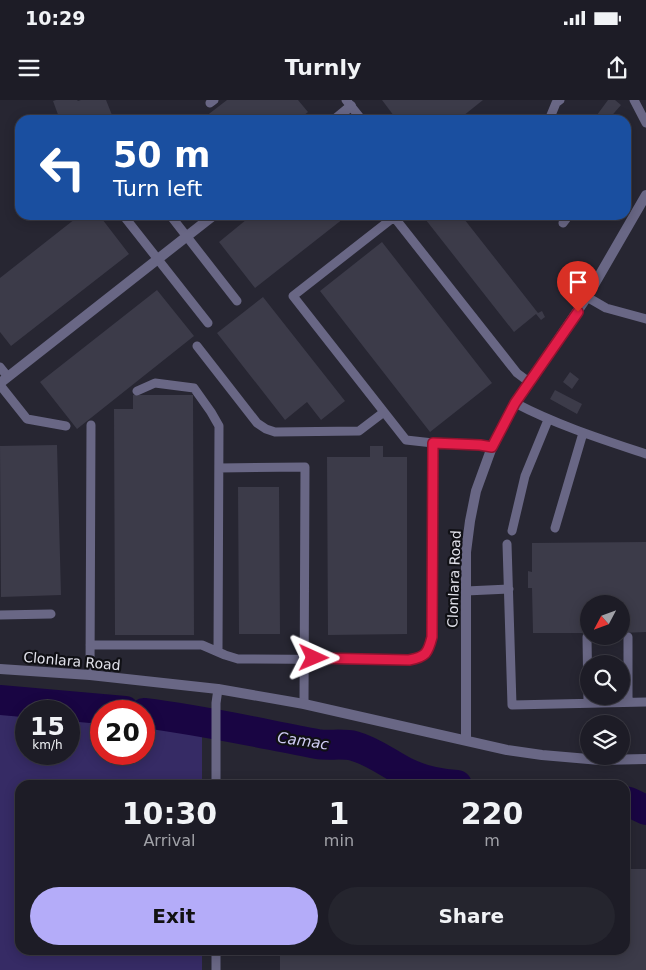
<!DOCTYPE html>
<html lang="en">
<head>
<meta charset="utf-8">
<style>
  :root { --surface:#1d1c26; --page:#25252e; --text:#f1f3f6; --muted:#a0a1a7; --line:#3b3a43; --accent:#b4acf9 }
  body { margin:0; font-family:"DejaVu Sans",sans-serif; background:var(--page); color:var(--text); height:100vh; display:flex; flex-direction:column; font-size:19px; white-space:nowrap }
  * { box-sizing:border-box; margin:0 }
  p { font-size:16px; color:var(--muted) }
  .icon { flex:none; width:28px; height:28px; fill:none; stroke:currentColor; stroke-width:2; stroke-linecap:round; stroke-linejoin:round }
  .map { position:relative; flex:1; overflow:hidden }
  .side { position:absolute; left:15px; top:680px; width:615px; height:175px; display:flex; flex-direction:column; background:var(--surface); border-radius:15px; box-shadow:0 2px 12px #0003,0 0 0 1px var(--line) }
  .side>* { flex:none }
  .banner { position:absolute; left:15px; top:15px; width:616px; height:105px; border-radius:15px; box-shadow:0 2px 12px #0003,0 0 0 1px var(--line); background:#1a4fa0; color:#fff; overflow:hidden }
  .needle { width:32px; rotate:229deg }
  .fabs { position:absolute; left:580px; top:495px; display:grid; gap:10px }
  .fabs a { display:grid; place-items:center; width:50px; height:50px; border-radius:50%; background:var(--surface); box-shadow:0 2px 12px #0003,0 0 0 1px var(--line); font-size:25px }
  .speed { position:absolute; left:15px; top:600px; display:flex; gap:10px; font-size:25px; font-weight:700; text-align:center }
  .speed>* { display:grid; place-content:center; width:65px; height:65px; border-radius:50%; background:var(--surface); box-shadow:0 2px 12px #0003,0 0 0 1px var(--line); line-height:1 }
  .speed small { font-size:12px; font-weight:400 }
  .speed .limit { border:8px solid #d22; background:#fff; color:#111 }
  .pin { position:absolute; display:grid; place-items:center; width:42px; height:42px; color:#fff; margin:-51px -21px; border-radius:50% 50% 50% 0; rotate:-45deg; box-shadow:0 0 5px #0007 }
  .pin .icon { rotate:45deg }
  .me { position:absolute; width:55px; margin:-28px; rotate:91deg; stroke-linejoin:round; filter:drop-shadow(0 0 4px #0008) }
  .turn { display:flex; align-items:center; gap:18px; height:105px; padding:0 15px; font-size:22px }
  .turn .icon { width:65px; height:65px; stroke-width:2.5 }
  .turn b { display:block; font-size:35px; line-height:42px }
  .eta { display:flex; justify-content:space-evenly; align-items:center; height:85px; text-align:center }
  .eta b { font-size:30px; font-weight:800; line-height:35px }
  .primary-button { display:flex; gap:10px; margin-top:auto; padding:10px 15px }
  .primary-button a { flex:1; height:58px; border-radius:30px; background:var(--accent); color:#111; font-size:20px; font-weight:800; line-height:58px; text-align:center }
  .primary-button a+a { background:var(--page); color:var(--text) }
  .status { display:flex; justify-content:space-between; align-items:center; height:35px; padding:0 25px; background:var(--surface); direction:ltr }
  .status svg { height:14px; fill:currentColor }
  header { display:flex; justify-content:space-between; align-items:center; height:65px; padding:0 15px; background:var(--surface); font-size:22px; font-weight:800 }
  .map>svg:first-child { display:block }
</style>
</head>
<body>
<div class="status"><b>10:29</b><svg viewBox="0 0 49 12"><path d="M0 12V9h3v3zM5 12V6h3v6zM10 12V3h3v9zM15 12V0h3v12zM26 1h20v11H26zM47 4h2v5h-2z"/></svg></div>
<header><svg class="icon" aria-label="menu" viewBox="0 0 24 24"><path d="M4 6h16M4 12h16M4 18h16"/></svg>Turnly<svg class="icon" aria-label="share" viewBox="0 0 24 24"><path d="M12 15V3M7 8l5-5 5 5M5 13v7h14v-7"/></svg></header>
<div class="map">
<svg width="646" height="870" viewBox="0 0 646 870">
  <rect width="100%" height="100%" fill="#272632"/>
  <path fill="#362b65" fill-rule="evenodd" d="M1 593 200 616 202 631V685H20V850H202V870H0V595ZM26 611H69V654H26ZM101 611H144V654H101Z"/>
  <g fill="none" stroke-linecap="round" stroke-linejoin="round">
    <path stroke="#190543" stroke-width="30" d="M0 600 125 611
      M144 613C202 620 259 633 317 644 329 646 343 643 354 646 373 651 389 664 405 672 421 680 440 684 457 685
      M625 701 629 702 646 710"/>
  </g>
  <path fill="#3c3b49" d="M56 0H77L78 1 81 0H106L112 15 100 20H60L53 1Z
    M227 0H298L308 12 298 20H201Z
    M382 0H483L458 20H397Z
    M608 0H615L621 5 608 20H596L594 19Z
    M80 115H99L129 154 11 246 0 232V178Z
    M252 115H348L255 188 219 142Z
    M422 115H461L538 213 542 211 545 217 541 220 536 214 514 232Z
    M382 142 492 283 430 332 320 191Z
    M157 190 194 236 77 329 40 282Z
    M263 197 345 301 321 320 307 302 285 320 217 233Z
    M570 272 579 279 572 289 563 282Z
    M555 290 582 304 577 314 550 299Z
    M133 295H193L194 535H115L114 309H133Z
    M57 345 61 495 1 497 0 346Z
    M370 346H383V357H407V534L328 535 327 357H370Z
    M238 387H279L280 534H239Z
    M646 442V532L621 533V504H589V533H533L532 488H528V471L532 472V443Z
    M625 769H646V870H280V850H625Z"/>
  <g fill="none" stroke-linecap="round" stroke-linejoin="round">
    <path stroke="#696785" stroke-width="9" d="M346 0 362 20
      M634 0 646 23
      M210 3 214 0
      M549 20 556 3 560 0
      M123 115 208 223
      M170 115 237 201
      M563 123 569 115
      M587 197 606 208 646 219
      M197 246 257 323 266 329 275 332 359 331 384 312 406 340 433 343 480 345 492 347
      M0 267 8 277
      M0 285 27 319 66 326
      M137 291 155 283 194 288 211 312 219 326 218 551
      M515 303C557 325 601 339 646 354
      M384 312 293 196 394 117 517 273 529 282
      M219 368 305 367 304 604
      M555 428 583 333
      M512 431 525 376 548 320
      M507 444 512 605 646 602
      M466 491 509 489
      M0 515 51 514
      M587 537 588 603
      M90 545H202L225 555 238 559 409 560C426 557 428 553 432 537L433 343
      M90 575 91 325
      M628 602V537
      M216 685V603L218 589
      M216 870V850"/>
    <path stroke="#696785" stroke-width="10" d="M334 20 351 6
      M0 283 214 115
      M0 569 90 575 218 589 304 604 507 650 542 655 600 660 646 659
      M466 640V452L470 421 476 391 492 347 515 303 587 197 646 95"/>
  </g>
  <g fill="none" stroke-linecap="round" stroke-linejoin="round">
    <g stroke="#92132f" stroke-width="12">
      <path id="route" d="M314 558 409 560C426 557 428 553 432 537L433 343 480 345 492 347 515 303 578 212"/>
    </g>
    <use href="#route" stroke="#e11d48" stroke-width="9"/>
  </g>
  <g text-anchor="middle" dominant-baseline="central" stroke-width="4.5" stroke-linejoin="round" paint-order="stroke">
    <g font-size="14" fill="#e1e1ea" stroke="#101015">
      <text transform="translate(454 479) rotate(-88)">Clonlara Road</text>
      <text transform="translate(72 561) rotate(5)">Clonlara Road</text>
    </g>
    <g font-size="15" font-style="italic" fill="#d0cdf4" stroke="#101015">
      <text transform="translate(303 641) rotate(8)">Camac</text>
    </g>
  </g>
</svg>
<div class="fabs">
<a><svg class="needle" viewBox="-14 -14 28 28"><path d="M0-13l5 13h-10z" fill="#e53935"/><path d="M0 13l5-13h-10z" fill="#a0a1a7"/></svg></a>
<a><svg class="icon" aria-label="search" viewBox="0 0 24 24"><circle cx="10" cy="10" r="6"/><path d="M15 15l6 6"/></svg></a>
<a><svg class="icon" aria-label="layers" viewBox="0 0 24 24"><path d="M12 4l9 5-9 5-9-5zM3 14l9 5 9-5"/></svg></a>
</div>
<div class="speed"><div>15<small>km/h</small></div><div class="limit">20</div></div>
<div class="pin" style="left:578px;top:212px;background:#d93025"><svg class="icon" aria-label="arrive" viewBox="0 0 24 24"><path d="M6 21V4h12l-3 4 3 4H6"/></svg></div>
<svg class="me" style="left:314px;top:558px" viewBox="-20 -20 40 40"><path d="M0-17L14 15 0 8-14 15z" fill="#e11d48" stroke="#fff" stroke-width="4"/></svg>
<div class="banner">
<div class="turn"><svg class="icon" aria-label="left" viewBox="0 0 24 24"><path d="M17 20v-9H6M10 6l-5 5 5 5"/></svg><div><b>50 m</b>Turn left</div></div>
</div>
<section class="side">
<div class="eta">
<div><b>10:30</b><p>Arrival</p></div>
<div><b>1</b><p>min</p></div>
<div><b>220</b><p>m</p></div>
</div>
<div class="primary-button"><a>Exit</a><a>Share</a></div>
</section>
</div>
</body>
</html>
